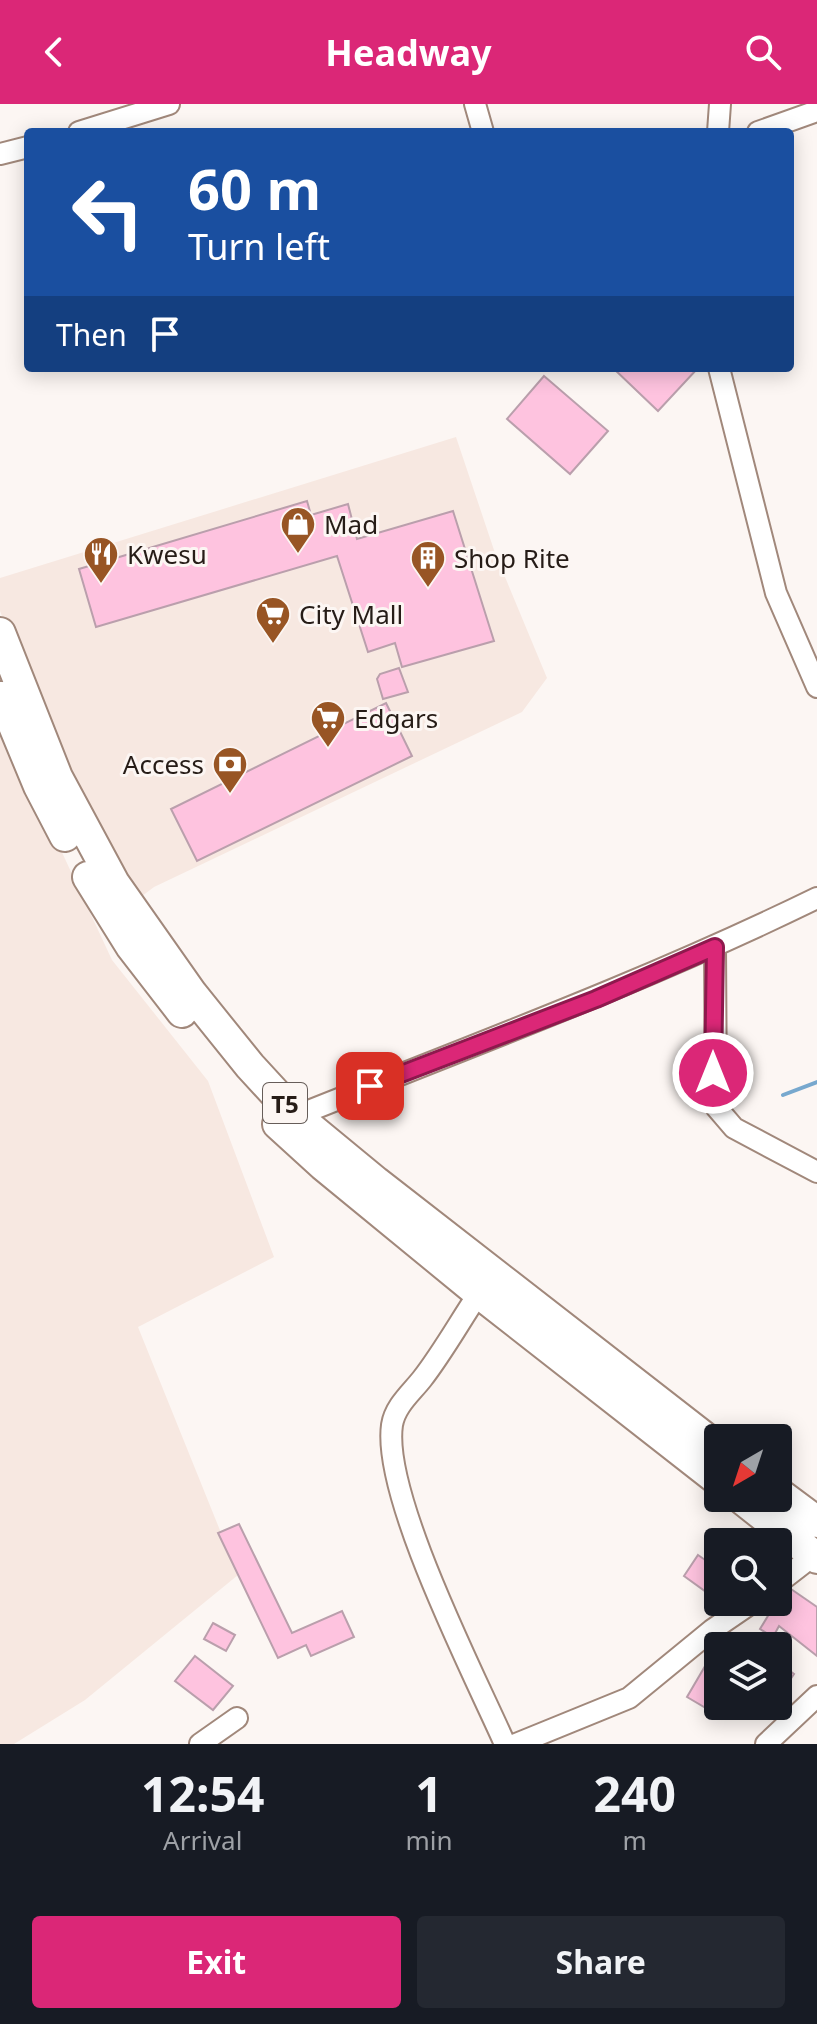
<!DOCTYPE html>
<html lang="en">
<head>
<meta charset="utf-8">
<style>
  :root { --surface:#171b24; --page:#242831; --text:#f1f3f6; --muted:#9ea1a6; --accent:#db2777 }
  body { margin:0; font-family:"Noto Sans",sans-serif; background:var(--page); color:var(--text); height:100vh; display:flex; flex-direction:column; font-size:30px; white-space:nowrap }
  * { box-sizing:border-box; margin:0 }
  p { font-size:26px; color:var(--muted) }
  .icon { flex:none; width:44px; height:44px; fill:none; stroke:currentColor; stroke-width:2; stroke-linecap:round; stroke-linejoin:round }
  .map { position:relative; height:1640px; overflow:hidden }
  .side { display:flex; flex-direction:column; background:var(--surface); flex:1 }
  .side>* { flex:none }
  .top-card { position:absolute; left:24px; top:24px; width:770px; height:244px; border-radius:8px; box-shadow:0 4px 20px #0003; background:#1a4fa0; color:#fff; overflow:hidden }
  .needle { width:52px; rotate:219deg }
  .tools { position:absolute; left:704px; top:1320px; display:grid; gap:16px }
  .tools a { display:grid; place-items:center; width:88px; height:88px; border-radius:8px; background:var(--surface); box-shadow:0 4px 20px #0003; font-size:40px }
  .pin { position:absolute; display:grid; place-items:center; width:68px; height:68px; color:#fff; margin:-34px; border-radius:16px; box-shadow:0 4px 12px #0006 }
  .me { position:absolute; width:88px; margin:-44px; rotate:0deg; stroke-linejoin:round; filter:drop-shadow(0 0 6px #0008) }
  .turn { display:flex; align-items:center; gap:28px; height:168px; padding:0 32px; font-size:36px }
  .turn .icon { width:104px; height:104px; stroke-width:2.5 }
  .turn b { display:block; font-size:56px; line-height:68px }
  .then { display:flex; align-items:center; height:76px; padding:0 32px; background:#0003; gap:16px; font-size:30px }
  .eta { display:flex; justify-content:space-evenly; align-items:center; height:136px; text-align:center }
  .eta b { font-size:48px; font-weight:700; line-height:56px }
  .primary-button { display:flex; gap:16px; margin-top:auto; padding:16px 32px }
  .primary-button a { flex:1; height:92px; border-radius:8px; background:var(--accent); color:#fff; font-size:32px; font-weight:700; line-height:92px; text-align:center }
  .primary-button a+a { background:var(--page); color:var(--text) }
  header { display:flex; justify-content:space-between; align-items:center; height:104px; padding:0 32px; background:var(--accent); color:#fff; font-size:36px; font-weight:700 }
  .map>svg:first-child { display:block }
</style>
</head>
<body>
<header><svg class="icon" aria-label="back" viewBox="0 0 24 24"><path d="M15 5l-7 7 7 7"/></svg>Headway<svg class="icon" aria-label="search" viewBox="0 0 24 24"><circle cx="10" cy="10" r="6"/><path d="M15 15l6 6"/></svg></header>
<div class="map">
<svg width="817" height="1640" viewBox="0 0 817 1640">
  <rect width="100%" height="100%" fill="#fcf6f3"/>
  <path fill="#f7e8e1" d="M456 333 495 449 547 574 522 608 154 783 130 801 52 643 0 507V474Z
    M0 615 112 856 208 977 274 1153 138 1223 238 1471 85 1596 14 1640H0Z"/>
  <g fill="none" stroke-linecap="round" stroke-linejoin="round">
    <path stroke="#77a8ce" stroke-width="4" d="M783 991 817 978"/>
  </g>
  <path fill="#fec3df" stroke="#ba9fac" stroke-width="2" d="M613 264H698L658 307Z
    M544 272 608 327 570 370 507 315Z
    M307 397 311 411 348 400 357 435 453 407 494 537 402 563 395 539 368 548 337 452 96 523 79 465Z
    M399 564 408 588 383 595 377 575 380 570Z
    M386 599 412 652 197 757 171 705Z
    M239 1420 292 1529 342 1507 354 1533 311 1552 306 1541 278 1554 218 1429Z
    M698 1451 718 1465V1478L709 1490 684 1472Z
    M791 1485 817 1503V1552L779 1522 773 1533 760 1525 780 1492Z
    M213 1519 235 1531 226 1547 204 1535Z
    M718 1540V1594L711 1607 687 1593Z
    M195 1552 233 1582 213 1606 175 1577Z
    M778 1558 794 1570 778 1594Z"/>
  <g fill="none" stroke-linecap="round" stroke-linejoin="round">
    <g stroke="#a1887b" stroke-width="24">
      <path id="minor" d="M475 0 483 28
        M79 28 169 0
        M718 28 720 0
        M758 28 817 7
        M0 50 28 43
        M719 264 776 489 817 583
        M715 843 716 1003 734 1024 817 1068
        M296 1012C471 942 647 877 817 794
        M479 1189C460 1217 443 1248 422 1275 411 1289 395 1302 392 1321 382 1391 474 1570 505 1640
        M778 1479 813 1452
        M200 1640 237 1614
        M516 1640 629 1594 712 1526 753 1498
        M766 1640 817 1592"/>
    </g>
    <g stroke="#a1887b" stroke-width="34">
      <path id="highway" d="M0 529 57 673 114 779 192 890 250 962 296 1012 376 1078 718 1344
        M2 593 39 682 65 732
        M88 773 131 842 182 908
        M278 1020 323 1061 479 1189 718 1376
        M778 1389 817 1418
        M741 1394 817 1454"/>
    </g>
    <use href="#minor" stroke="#fff" stroke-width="20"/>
    <use href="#highway" stroke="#fff" stroke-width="30"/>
  </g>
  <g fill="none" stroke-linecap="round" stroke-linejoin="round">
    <g stroke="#8e194d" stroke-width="20">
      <path id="route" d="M370 982 596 895 715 843 713 969"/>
    </g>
    <use href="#route" stroke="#db2777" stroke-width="14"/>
  </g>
  <defs>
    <g id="shop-pin" transform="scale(1.8)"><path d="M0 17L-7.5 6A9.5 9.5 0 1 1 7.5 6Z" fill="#985524" stroke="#fcf6f3"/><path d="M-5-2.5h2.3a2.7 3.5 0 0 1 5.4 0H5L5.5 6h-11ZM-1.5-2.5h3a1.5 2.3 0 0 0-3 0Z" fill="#fff"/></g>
    <g id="restaurant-pin" transform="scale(1.8)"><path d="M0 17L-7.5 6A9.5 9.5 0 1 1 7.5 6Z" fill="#985524" stroke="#fcf6f3"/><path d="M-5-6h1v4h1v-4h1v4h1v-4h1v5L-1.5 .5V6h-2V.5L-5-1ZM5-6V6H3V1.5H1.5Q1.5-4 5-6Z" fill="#fff"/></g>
    <g id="building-pin" transform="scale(1.8)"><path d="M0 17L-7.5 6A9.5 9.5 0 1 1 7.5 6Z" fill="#985524" stroke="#fcf6f3"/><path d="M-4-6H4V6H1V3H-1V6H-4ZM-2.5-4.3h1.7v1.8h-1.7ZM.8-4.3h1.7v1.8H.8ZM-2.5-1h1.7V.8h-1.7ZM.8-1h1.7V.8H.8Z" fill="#fff"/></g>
    <g id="supermarket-pin" transform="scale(1.8)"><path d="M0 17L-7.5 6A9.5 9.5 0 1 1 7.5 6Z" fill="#985524" stroke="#fcf6f3"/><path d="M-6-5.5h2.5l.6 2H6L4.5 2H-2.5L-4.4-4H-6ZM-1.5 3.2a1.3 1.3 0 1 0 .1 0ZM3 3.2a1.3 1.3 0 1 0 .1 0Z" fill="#fff"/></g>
    <g id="bank-pin" transform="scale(1.8)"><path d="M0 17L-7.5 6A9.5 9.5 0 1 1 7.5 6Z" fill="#985524" stroke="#fcf6f3"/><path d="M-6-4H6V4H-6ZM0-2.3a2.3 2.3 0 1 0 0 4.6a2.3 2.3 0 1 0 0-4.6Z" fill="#fff"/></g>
  </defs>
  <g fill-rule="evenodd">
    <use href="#shop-pin" x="298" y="420"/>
    <use href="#restaurant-pin" x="101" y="450"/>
    <use href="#building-pin" x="428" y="454"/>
    <use href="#supermarket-pin" x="273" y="510"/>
    <use href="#supermarket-pin" x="328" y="614"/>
    <use href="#bank-pin" x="230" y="660"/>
  </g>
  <g text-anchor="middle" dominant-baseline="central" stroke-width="6" stroke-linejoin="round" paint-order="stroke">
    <rect fill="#fcf6f3" stroke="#665d59" stroke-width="2" x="263" y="979" width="44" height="40" rx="6"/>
    <g font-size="24" font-weight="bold" fill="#261c17">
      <text x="285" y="999">T5</text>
    </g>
    <g font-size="26" fill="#261c17" stroke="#fcf6f3" text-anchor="start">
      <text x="324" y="420">Mad</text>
      <text x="127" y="450">Kwesu</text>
      <text x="454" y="454">Shop Rite</text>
      <text x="299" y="510">City Mall</text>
      <text x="354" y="614">Edgars</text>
      <text x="204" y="660" text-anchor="end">Access</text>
    </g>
  </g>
</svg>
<div class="tools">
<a><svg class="needle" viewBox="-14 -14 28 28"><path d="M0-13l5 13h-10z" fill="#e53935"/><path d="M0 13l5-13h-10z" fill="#9ea1a6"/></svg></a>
<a><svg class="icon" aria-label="search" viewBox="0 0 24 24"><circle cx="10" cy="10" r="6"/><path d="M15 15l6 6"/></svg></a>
<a><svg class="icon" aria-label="layers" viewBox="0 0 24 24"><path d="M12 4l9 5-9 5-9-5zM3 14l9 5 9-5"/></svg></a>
</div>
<div class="pin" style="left:370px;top:982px;background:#d93025"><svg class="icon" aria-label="arrive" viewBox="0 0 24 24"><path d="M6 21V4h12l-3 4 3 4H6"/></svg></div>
<svg class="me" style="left:713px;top:969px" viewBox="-20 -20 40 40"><circle r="17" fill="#db2777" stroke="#fff" stroke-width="3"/><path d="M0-11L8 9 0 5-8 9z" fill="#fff"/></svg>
<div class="top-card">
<div class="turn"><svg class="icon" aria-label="left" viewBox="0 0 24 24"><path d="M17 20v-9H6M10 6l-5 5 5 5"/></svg><div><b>60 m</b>Turn left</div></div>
<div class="then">Then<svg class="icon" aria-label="arrive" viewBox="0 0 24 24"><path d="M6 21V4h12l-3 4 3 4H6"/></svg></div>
</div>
</div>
<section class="side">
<div class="eta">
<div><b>12:54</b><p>Arrival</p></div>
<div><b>1</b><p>min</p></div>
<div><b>240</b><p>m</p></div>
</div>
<div class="primary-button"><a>Exit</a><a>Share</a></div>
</section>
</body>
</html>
